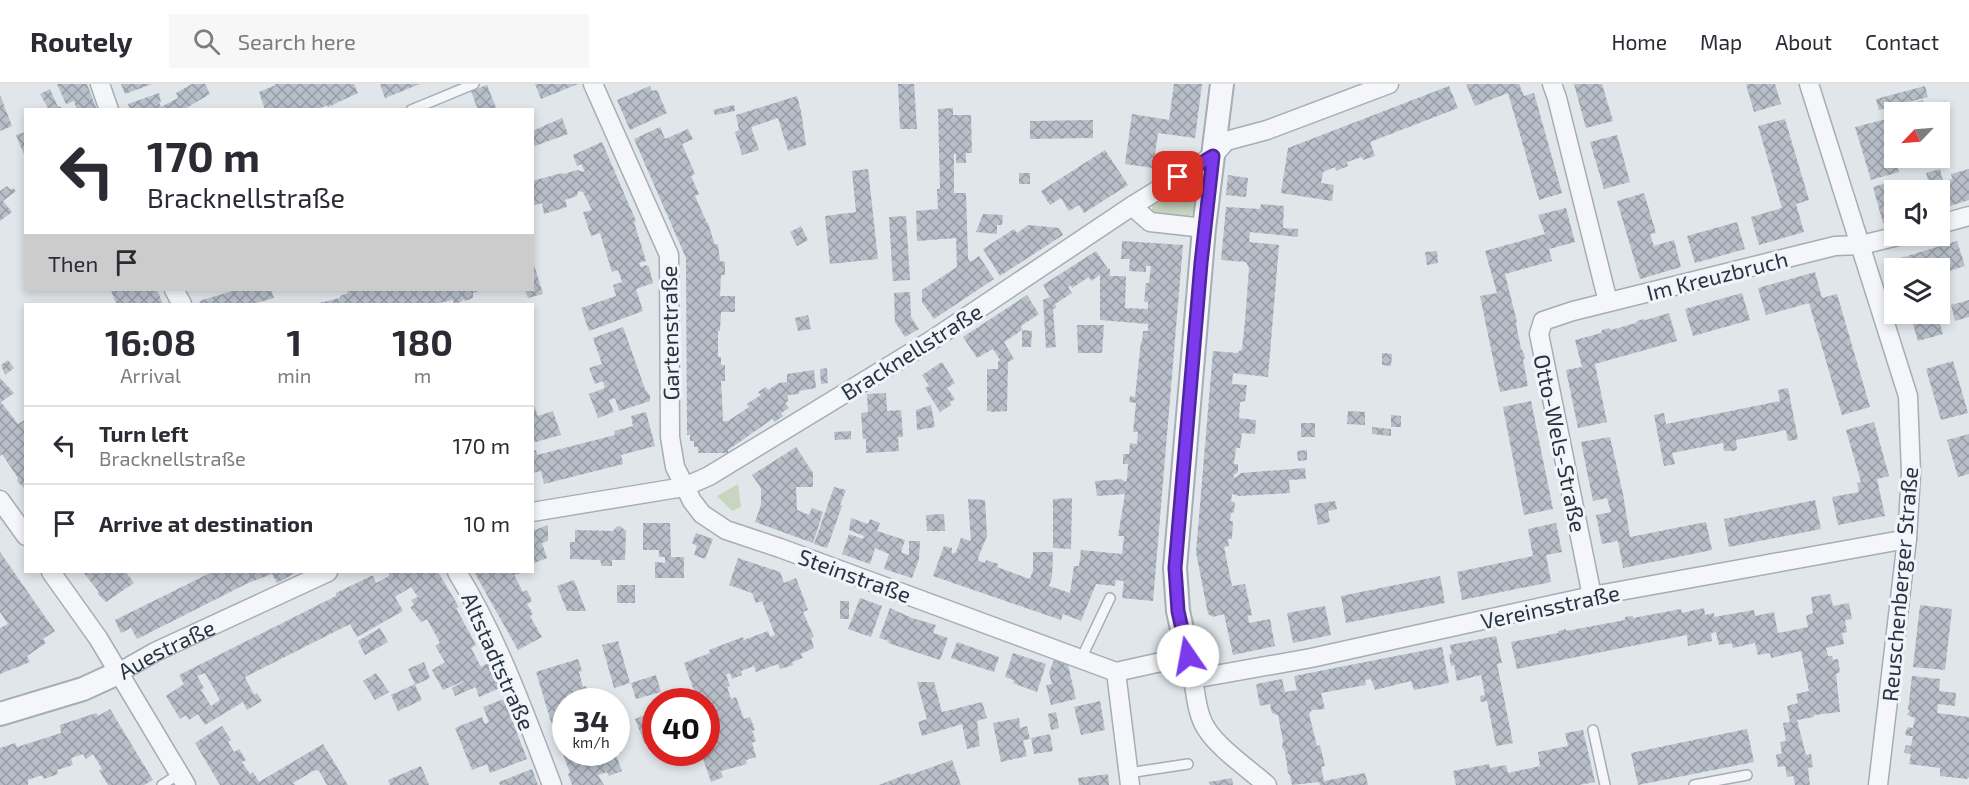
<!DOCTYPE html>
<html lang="en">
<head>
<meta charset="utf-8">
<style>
  :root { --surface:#fff; --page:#f7f7f7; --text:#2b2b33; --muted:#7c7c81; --line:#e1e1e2 }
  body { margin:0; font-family:"Exo 2",sans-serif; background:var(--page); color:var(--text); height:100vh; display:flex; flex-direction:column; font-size:22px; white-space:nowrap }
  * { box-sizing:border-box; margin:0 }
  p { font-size:20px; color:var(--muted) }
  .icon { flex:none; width:33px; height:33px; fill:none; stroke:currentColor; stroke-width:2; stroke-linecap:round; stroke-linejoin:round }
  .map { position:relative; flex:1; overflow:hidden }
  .details { position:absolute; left:24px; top:219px; width:510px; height:270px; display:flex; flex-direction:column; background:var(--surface); border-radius:0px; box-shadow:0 3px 9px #0003 }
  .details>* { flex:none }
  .hud { position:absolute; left:24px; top:24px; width:510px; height:183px; border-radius:0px; box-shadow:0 3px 9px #0003; background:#fff; color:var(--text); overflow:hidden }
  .needle { width:39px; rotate:245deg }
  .fabs { position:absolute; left:1884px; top:18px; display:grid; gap:12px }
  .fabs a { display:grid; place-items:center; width:66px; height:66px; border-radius:0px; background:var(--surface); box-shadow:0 3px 9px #0003; font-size:30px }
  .speed { position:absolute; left:552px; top:604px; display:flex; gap:12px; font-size:30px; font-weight:700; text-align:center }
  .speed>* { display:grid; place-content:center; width:78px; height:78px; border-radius:50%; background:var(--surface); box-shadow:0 3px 9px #0003; line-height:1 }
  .speed small { font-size:15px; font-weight:400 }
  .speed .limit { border:9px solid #d22; background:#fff; color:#111 }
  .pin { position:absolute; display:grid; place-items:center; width:51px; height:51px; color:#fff; margin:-26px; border-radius:12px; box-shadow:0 3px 9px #0006 }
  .me { position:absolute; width:66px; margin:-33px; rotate:348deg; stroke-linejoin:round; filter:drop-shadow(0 0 4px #0008) }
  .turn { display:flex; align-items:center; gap:21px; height:126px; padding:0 24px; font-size:27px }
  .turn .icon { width:78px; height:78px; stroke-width:2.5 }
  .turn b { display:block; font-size:42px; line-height:51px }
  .then { display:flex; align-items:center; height:57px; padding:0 24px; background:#0003; gap:12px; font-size:22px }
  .eta { display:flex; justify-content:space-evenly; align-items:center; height:102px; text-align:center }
  .eta b { font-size:36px; font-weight:700; line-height:42px }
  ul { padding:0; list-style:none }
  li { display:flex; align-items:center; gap:18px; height:78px; padding:0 24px; border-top:2px solid var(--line) }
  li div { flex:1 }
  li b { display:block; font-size:22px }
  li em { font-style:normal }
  header { display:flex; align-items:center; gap:36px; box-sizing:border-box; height:84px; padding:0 30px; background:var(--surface); border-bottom:2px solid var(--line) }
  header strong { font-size:28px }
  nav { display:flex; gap:33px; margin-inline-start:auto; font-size:21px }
  .search { width:420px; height:54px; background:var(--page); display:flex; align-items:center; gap:15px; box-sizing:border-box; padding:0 21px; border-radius:0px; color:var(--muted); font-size:22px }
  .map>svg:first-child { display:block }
</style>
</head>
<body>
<header>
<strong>Routely</strong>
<div class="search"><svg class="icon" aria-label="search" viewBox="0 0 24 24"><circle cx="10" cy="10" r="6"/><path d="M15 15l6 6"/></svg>Search here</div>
<nav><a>Home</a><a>Map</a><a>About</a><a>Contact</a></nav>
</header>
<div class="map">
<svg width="1969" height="701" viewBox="0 0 1969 701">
  <defs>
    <pattern id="building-cross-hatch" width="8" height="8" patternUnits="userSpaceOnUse" patternTransform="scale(1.5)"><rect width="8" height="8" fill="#b8bfc9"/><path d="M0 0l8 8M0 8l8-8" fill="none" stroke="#969ca5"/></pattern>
  </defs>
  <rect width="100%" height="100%" fill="#e1e6eb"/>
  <path fill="#c8d6c1" d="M1184 100 1193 102C1198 111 1196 123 1191 132L1187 133 1152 130V122Z
    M738 400 741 423 732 427 717 412Z"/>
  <path fill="url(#building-cross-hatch)" fill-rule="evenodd" d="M57 0H87L97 26H77L74 17 66 20Z
    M121 0H152L125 10Z
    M192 0H205L210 10 183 26H130L128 20 159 9 161 18H159L161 23 178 14 176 9Z
    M275 0H354L358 9 328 23 327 21 316 26H265L259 8 276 1Z
    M380 0H420L385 14Z
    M535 0H578L541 15Z
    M898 0H914L917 45H900Z
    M1174 0H1202L1195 54 1158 49 1153 84 1125 80 1132 30 1169 36Z
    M1466 0H1519L1524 12 1534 9 1562 109 1539 116 1508 9 1475 22Z
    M1574 0H1602L1613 37 1586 44Z
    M1746 0H1775L1781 20 1754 28Z
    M487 1 497 26H478L471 7Z
    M650 2 652 7 657 6 667 29 630 46 617 16Z
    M1449 2 1458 24 1370 58 1375 72 1363 76 1362 73 1347 78 1348 82 1336 87 1335 83 1323 88 1321 99 1334 101 1332 117 1281 109 1288 64Z
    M1925 2 1928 13 1879 26 1876 15Z
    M50 5 58 23 60 22 62 26H49L40 10Z
    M0 11 12 42 0 47Z
    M797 12 801 27 806 61 788 67 778 34 751 43 759 66 742 71 735 48 739 46 736 31Z
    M1923 16 1925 25 1904 28 1903 21Z
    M1945 17 1950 32 1940 35V28H1936L1934 21Z
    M734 21 735 27 715 31 713 26Z
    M953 24V31H971L972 69H966V79H956V70H954V109H966L968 174 970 178 979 172 994 195 934 235 922 218V206L957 183 956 154 917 157 916 127 938 125 937 105H940L938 25Z
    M562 34 568 50 532 63V47Z
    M1785 35 1809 116 1796 120 1804 148 1759 161 1751 133 1782 124 1758 42Z
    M1887 35 1892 50 1886 51 1889 61 1894 60V74L1899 88 1871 96 1855 43Z
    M1093 36V54L1030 55V37Z
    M660 43 665 55 688 45 693 55 682 60 695 90 691 92 699 110 695 112 707 139H708L715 161 718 160 720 177 725 178V191H721L720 212H735V228H721L720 247H718V273H721V281H725V297H721L723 337H728L749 323 747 320 761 311 758 308 766 303 768 306 779 299 787 298V290L814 286 816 304 799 307V310L788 311V317L785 319 789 324 781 329 783 332 775 338 772 335 761 343 728 366V369H698V363H694V357H690V351H687L686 174 634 55Z
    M26 48V73H25L16 51Z
    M1617 51 1630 98 1604 105 1590 58Z
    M602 58 636 137 634 138 646 177 639 179 641 183 646 181 649 183 653 199 636 205 643 227 589 247 581 224 616 212 613 201 622 198 618 186 612 188 600 149 591 152 583 128 592 126 583 108 578 107 577 112 565 116 567 123 544 130 542 119 532 122V97L562 89 564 90 577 86 585 88 581 80 577 82 573 71Z
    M1105 66 1128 101 1084 129 1079 121 1069 127 1061 114 1050 121 1041 107Z
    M868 85 878 175 830 180 825 132 856 128 852 87Z
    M1940 85 1943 97 1952 95 1951 90 1969 85V116L1950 122 1946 109 1940 111V106H1896L1928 96 1926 89Z
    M1019 89H1030V100H1019Z
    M1228 91 1248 94 1246 113 1226 111Z
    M1890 98 1892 107 1894 106V139L1888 141 1883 139 1873 103Z
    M7 102 11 106 13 104 16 107 3 117 12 128 0 137V107Z
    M1644 109 1656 149 1650 150 1654 162 1674 156 1681 183 1640 195 1617 117Z
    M1261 120 1284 122 1283 144 1298 145V153L1250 148 1249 158 1279 161 1268 293 1233 289 1232 300 1247 301 1245 317 1240 318 1239 334 1256 336 1255 350 1242 349 1240 364H1236L1234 380H1238V388L1234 391 1233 395 1241 389 1305 384 1306 395 1289 396 1290 409 1239 412 1232 410 1231 417 1235 419 1234 428 1231 429 1230 437H1233L1232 455H1228L1229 462 1224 463 1232 502 1245 500 1252 531 1248 532 1249 539 1270 535 1275 562 1233 571 1224 530 1213 533 1208 530 1196 468 1213 267 1237 269 1242 265 1245 237 1249 184 1246 178 1221 176 1226 123 1260 125Z
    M1566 124 1575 158 1549 165 1552 177 1505 190 1517 238 1516 240 1521 265 1523 267 1525 274 1523 276 1528 302 1500 308 1480 212 1497 209 1485 167 1545 150 1538 131Z
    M983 130 1003 131 1002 141H997V150L976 148Z
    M906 132 910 196 893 197 889 133Z
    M1737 138 1745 165 1695 179 1687 152Z
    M1028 141 1059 144 1063 151 1000 192 983 165 1014 145 1017 149Z
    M801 142 808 156 797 162 790 148Z
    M1122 157 1183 161 1153 517 1122 514 1124 497 1116 496 1115 502 1096 500 1081 537 1063 530 1061 536 933 492 944 462 952 464V470L956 468 961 454 971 457 968 415 985 416 987 452 978 474 979 477 985 479 986 476 998 480 997 483 1030 495 1033 486V468H1053L1052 493 1049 502 1070 509 1074 482H1079L1081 466 1122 470 1124 452H1118L1125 410 1097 412 1095 397 1121 395 1126 398 1127 395 1128 380H1123V370H1129L1130 359 1137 360 1138 348H1133L1136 319 1129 318 1130 312 1135 313 1141 257 1142 258 1143 247H1148V240L1100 236V191L1091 197 1089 193 1072 204 1071 201 1068 203 1072 209 1055 220 1056 224 1053 225 1056 263 1046 264 1043 216 1050 213 1043 201 1096 167 1108 185H1110V192H1126L1125 224 1148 225V218H1144L1146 199H1149L1151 182H1146V188L1129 187 1130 175H1121Z
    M1957 157 1965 182 1940 190V184H1897L1894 176Z
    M1437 167 1438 179 1427 181 1425 168Z
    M533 178 543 210 528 214 525 206H532Z
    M1815 188 1822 214 1837 210 1870 323 1842 331 1809 219 1766 231 1758 204Z
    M111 206H157L163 220H116Z
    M236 206H271L274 214 253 220H201L199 217Z
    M351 206 357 207 481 206 473 209V214L465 217 462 214 463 217 454 220 453 216 434 220H315L340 214V212L348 209 347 207Z
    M910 208 911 233 919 245 905 253 895 238 894 209Z
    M1742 209 1750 236 1693 252 1685 225Z
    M1027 211 1039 230 1021 242 1022 246 1004 258 1014 275 1008 278 1007 327 991 328V327H987V285H998V278L1000 276 993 265 977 274 963 253Z
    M1969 216V233L1955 237 1951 221Z
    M1669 229 1677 257 1595 280 1607 338 1578 344 1566 286 1582 283 1575 256 1601 249 1602 246 1609 244 1611 246 1636 239 1637 237 1643 235 1646 236Z
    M1910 230H1937L1943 250 1918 257Z
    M808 231 811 245 798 247 795 234Z
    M1077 241H1104L1102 269H1078Z
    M623 243 645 305 650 312V317L619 327 615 314 609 316 614 328 598 334 589 310 605 304 603 297 595 300 589 284 602 280 593 254Z
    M1022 246 1032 247 1031 263H1022Z
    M1382 269 1392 270 1391 282 1382 281Z
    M8 276 14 284 5 291 1 281Z
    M1953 277 1968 329 1941 336 1926 285Z
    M942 278 955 299 947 304 955 315 950 318 951 321 940 328 925 304 929 302 922 291Z
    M827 284 828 299 821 300 820 285Z
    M0 294 14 309 1 318 18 340 26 335V406L17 397 18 394 2 370 0 372Z
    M1788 304 1798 355 1788 357 1786 346 1736 356 1737 365 1734 367H1724L1723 359 1672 369 1675 380 1664 382 1654 331 1664 329 1666 340 1780 317 1778 306Z
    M886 309 887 327 901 326 903 353H898L899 367 866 369V355H863L861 329 868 328 867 310Z
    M532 316 538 332 553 327 561 351 532 359Z
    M1531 317 1553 425 1524 431 1503 323Z
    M931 321 935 343 917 346 916 326Z
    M1348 327 1365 328V341L1347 340Z
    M646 328 655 362 621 371 623 380 544 400 541 387 532 389V367L536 366 537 371 615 351 614 347 633 342 631 332Z
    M1391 331 1401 332V343H1391Z
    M1874 338 1889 392 1877 395 1885 432 1838 441 1832 413 1859 408 1857 399 1861 398 1846 346Z
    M1301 339H1315V353H1301Z
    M1372 343 1391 345V352L1372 350Z
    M851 347V355L835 356 834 348Z
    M1969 350V390L1958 393 1947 356Z
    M1610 353 1623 410 1630 453 1706 438 1712 466 1623 484 1618 457 1602 460 1596 431 1611 428 1607 414 1593 417 1581 358Z
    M796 363 813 389V403H796L797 426 809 431 812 424 823 428 813 459 755 438 761 421V404L752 391Z
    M1307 366V376L1298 377 1297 367Z
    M834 403 846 406 840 421 842 422 827 464 814 460Z
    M1072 414 1071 465 1053 464V415Z
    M1815 416 1821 445 1729 463 1724 435Z
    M1335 417 1337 425 1328 427 1330 438 1318 441 1314 420Z
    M944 430 945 447H927L926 431Z
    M851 434 868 440 870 435 880 439 877 447 905 456 901 468 905 470 909 471V457H920L919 475 912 494 884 485 889 470 875 464 870 480 842 470 849 450 863 455 864 452 849 446Z
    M643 439H670L671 473H684V494H655V478L665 479V473H659V466H643Z
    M1556 439 1562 468 1546 471 1551 498 1462 516 1457 488 1533 472 1528 445Z
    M548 441V457L542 459 547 474 532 480V447Z
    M620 442 626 447 625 476H612V482H602L600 476 570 475V458H575V446L613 447 616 443Z
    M696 449 713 455 705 475 694 471 697 462 692 459Z
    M0 468 55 547 43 555 46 559 27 572 30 578 0 590V544L8 540 0 528Z
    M738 474 780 488 784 499 796 494 808 526 803 528 814 553 811 554 814 564 801 570 803 574 792 578 793 581 780 585 778 580 756 588 754 582 741 587 742 591 732 595 730 589 726 591 730 602 727 603 731 615 736 613 744 635 750 633 755 646 752 647 756 657 752 659 756 673 746 676 747 680 721 687 723 693 711 698 701 669H706V656L720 651 719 647 713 649 706 631V618H698L684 579 710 569 709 566 743 553 744 556 768 547 770 553 775 551 762 517 756 519 752 509 729 501Z
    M83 488H126L134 499 106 518 97 509 99 508Z
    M212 488H297L277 499 272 490 248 499 137 555 131 544 121 549 115 536Z
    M389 488H438L459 523 456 524 476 561 471 564 481 583 488 579 493 584 500 604 479 613 476 603 455 612 452 604 466 596 443 606 432 586 445 578 435 562 440 559 427 535 421 538 410 523 414 521 411 516 418 513 411 503 395 513 403 527 357 553 350 540 245 593 254 611 257 609 262 617 247 626 243 618 205 641 198 630 189 636 186 631 180 635 166 612 184 600 179 591 336 512V509L371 492H373L376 499 389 492ZM205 589 220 616 211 622 201 606 204 604 197 592Z
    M474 488H524L514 491 523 508 527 506 532 517 527 520 533 530 530 532 542 553 518 566Z
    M1440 492 1445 519 1346 539 1341 512Z
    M574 496 586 527H567L557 502Z
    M617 501H635V519H617Z
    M1830 510 1833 522 1849 519 1852 535 1845 536 1847 548 1842 549 1844 560 1826 564 1828 572H1832L1833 576 1838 575 1840 588 1836 590 1840 628 1814 631V633L1797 636 1806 671 1811 670 1813 683 1808 684 1810 701H1795L1793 692 1787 693 1785 682 1778 683 1776 671 1782 669 1780 658 1786 657 1783 639 1790 638 1787 622 1798 619 1796 610 1809 607 1801 567 1771 574 1770 569 1758 571 1755 559 1733 564 1732 559 1719 561 1716 548 1711 549 1712 557 1688 562 1687 551 1517 585 1511 558 1558 549V547L1566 545V547L1625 536V533L1633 532V534L1681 525 1682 529 1704 524 1705 531 1714 529V533L1754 526 1755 532 1774 528 1778 549 1808 543 1806 532 1813 529 1811 513Z
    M860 514 882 522 871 553 848 545Z
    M840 517H849V535H840Z
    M1920 521 1952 525 1945 586 1913 583Z
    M1325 522 1331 551 1293 559 1287 529Z
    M890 524 912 534 936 541 933 549 948 554 940 576 888 559 889 557 879 554Z
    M380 544 388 558 365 571 358 557Z
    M1496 552 1502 579 1497 580 1513 659 1496 662 1487 617 1481 618 1480 612 1485 611 1481 591 1457 597 1454 581 1451 582 1449 570H1452L1450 561Z
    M618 557 630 599 614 604 602 561Z
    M957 558 999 573 994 588 951 574Z
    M1442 563 1449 599 1414 606 1411 597 1375 606 1371 595 1365 596 1366 601 1321 609 1325 625 1312 626 1309 630 1317 662 1320 661 1325 682 1321 683 1324 697 1365 689 1368 701H1320L1319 698 1292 701 1290 691 1288 689 1285 668 1282 663 1283 657 1278 631 1272 629 1270 620 1260 622 1256 600 1282 595 1285 608 1297 606 1294 592Z
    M1013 569 1046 580 1037 608 1013 599 1014 596 1005 593Z
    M578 575 582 587 579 588 583 603 586 602 590 614 587 615 588 618H566V669H616L617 661 621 669 616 671 622 687 609 692 607 688 598 691 604 701H572L568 690 570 689 552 641 536 588Z
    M1054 576 1068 581 1076 615 1051 621 1046 601 1052 600 1049 589Z
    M424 578 430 594 415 601 422 616 398 627 391 611 415 600 408 585Z
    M376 589 389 608 375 616 363 597Z
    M656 591 661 608 636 615 631 599Z
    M1912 592 1940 595 1939 607 1956 609 1955 622 1938 620 1937 629 1969 633V693L1967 695 1940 692V684L1909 680 1911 670 1905 669 1904 667 1906 661 1911 662 1913 652H1907L1905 649 1908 643 1913 644 1915 634 1907 631 1910 626H1908Z
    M917 598H934L942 628 982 618 987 634 977 637 980 662 967 665 962 640 922 652 918 638 927 635Z
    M504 615 527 675 490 689 487 680 472 686 455 644 482 633 485 640 489 638 483 623Z
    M1100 617 1105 646 1081 651 1074 623Z
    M110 625 153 696 144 701H108L99 686 102 685 93 670 86 675 83 670 71 674 73 681 57 686 58 690 44 695 42 691 28 696V701H0V664L15 659 17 663 61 649 60 641 96 629 98 632Z
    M652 628 656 636V656L645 660 635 635Z
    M1056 628 1059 644 1051 646 1048 630Z
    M1019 634 1020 644 1027 642 1030 655 1023 656 1027 672 1001 678 993 639Z
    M222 642 231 656 228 658 234 668 239 665 246 676 242 678 250 690 253 688 259 698 323 660 348 701H327L319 687 315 686 293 699 295 701H220L195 659Z
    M1747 645 1754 678 1638 701 1631 669Z
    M1583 646 1595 698 1579 701H1456L1453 687 1489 680 1490 684 1506 681 1508 689 1540 682 1538 668 1568 662 1565 649Z
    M1050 650 1053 667 1034 670 1031 654Z
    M952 676 961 701H879L910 689V691Z
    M421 682 429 701H390L388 696Z
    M532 685 538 701H500L499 698Z
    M1108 690 1109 701H1079L1078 694Z
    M1232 694 1233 701H1210L1209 698Z"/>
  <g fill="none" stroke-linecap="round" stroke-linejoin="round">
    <g stroke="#a6adb6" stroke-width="12">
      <path id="service" d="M411 26 474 0
        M1081 575 1110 514
        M1593 646 1605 701
        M1128 689 1188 680
        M162 701 179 690
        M1694 701 1747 691"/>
    </g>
    <g stroke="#a6adb6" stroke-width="21">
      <g id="minor">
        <path d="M100 0 109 26"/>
        <path d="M593 0 669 171 670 353 675 383 692 417 702 430 726 446 780 464 1116 588 1188 572"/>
        <path d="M1552 0 1557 14 1608 218"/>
        <path d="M1809 0 1908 312 1911 390 1907 455 1878 701"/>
        <path d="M1132 122 1150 138 1204 144"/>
        <path d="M1940 140 1969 132"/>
        <path d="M174 206 182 220"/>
        <path d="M0 416 26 452"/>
        <path d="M532 428 684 403 709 392 932 256 1132 122 1213 72 1226 57 1267 46 1389 0"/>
        <path d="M51 488 98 554 186 701"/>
        <path d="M457 488C498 555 524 628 552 701"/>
        <path d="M1592 512 1539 250 1543 237 1573 227 1835 162 1861 161 1898 152"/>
        <path d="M1116 588 1130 701"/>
        <path id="s1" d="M118 589 155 568 328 488"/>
        <path d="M1267 701C1250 686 1217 663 1206 644 1197 630 1196 611 1193 595L1311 574 1592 512 1907 455"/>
      </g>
    </g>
    <g stroke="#a6adb6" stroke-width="26">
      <path id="tertiary" d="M1193 595 1178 527 1175 484 1204 144 1222 0
        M0 630 83 605 118 589"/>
    </g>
    <use href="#service" stroke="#f4f6f9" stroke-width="9"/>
    <use href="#minor" stroke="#f4f6f9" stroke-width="18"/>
    <use href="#tertiary" stroke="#f4f6f9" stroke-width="22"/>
  </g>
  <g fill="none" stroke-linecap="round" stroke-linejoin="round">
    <g stroke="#51269a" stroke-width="15">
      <path id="route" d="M1178 93 1213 72 1201 179 1175 484 1178 527 1188 572"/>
    </g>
    <use href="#route" stroke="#7c3aed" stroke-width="10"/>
  </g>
  <g text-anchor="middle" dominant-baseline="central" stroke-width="6" stroke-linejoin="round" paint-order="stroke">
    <g font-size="22" fill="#283444" stroke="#f1f4f8">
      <text transform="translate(1717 191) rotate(-14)">Im Kreuzbruch</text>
      <text transform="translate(669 249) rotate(-91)">Gartenstraße</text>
      <text transform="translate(911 267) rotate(-32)">Bracknellstraße</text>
      <text transform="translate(1561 359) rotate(78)">Otto-Wels-Straße</text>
      <text transform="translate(855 491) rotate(20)">Steinstraße</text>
      <text transform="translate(1899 500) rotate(-85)">Reuschenberger Straße</text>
      <text transform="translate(1550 522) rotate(-12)">Vereinsstraße</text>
      <text stroke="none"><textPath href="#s1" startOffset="54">Auestraße</textPath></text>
      <text transform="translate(499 577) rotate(66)">Altstadtstraße</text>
    </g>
  </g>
</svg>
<div class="fabs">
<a><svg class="needle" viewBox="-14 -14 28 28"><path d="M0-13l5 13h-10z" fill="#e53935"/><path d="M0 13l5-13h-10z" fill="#7c7c81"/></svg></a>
<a><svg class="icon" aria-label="sound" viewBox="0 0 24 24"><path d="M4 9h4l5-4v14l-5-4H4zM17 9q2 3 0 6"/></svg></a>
<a><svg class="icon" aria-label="layers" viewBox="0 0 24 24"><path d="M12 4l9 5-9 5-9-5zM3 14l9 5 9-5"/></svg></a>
</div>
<div class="speed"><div>34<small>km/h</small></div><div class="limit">40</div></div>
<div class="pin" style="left:1178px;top:93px;background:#d93025"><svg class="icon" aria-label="arrive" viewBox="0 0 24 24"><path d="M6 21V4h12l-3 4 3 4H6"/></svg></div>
<svg class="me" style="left:1188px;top:572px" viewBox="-20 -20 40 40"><circle r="19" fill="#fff"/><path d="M0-13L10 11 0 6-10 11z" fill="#7c3aed"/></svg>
<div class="hud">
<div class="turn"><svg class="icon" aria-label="left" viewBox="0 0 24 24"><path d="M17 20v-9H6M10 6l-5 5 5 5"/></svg><div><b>170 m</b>Bracknellstraße</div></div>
<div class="then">Then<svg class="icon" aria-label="arrive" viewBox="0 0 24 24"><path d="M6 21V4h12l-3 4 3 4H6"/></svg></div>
</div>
<section class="details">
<div class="eta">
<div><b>16:08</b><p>Arrival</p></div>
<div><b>1</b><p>min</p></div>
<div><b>180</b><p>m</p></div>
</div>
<ul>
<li><svg class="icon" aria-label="left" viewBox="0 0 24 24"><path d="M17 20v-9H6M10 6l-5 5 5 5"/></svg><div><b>Turn left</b><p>Bracknellstraße</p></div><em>170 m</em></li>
<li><svg class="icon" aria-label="arrive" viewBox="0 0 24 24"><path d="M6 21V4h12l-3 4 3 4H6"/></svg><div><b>Arrive at destination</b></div><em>10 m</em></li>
</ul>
</section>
</div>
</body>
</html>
